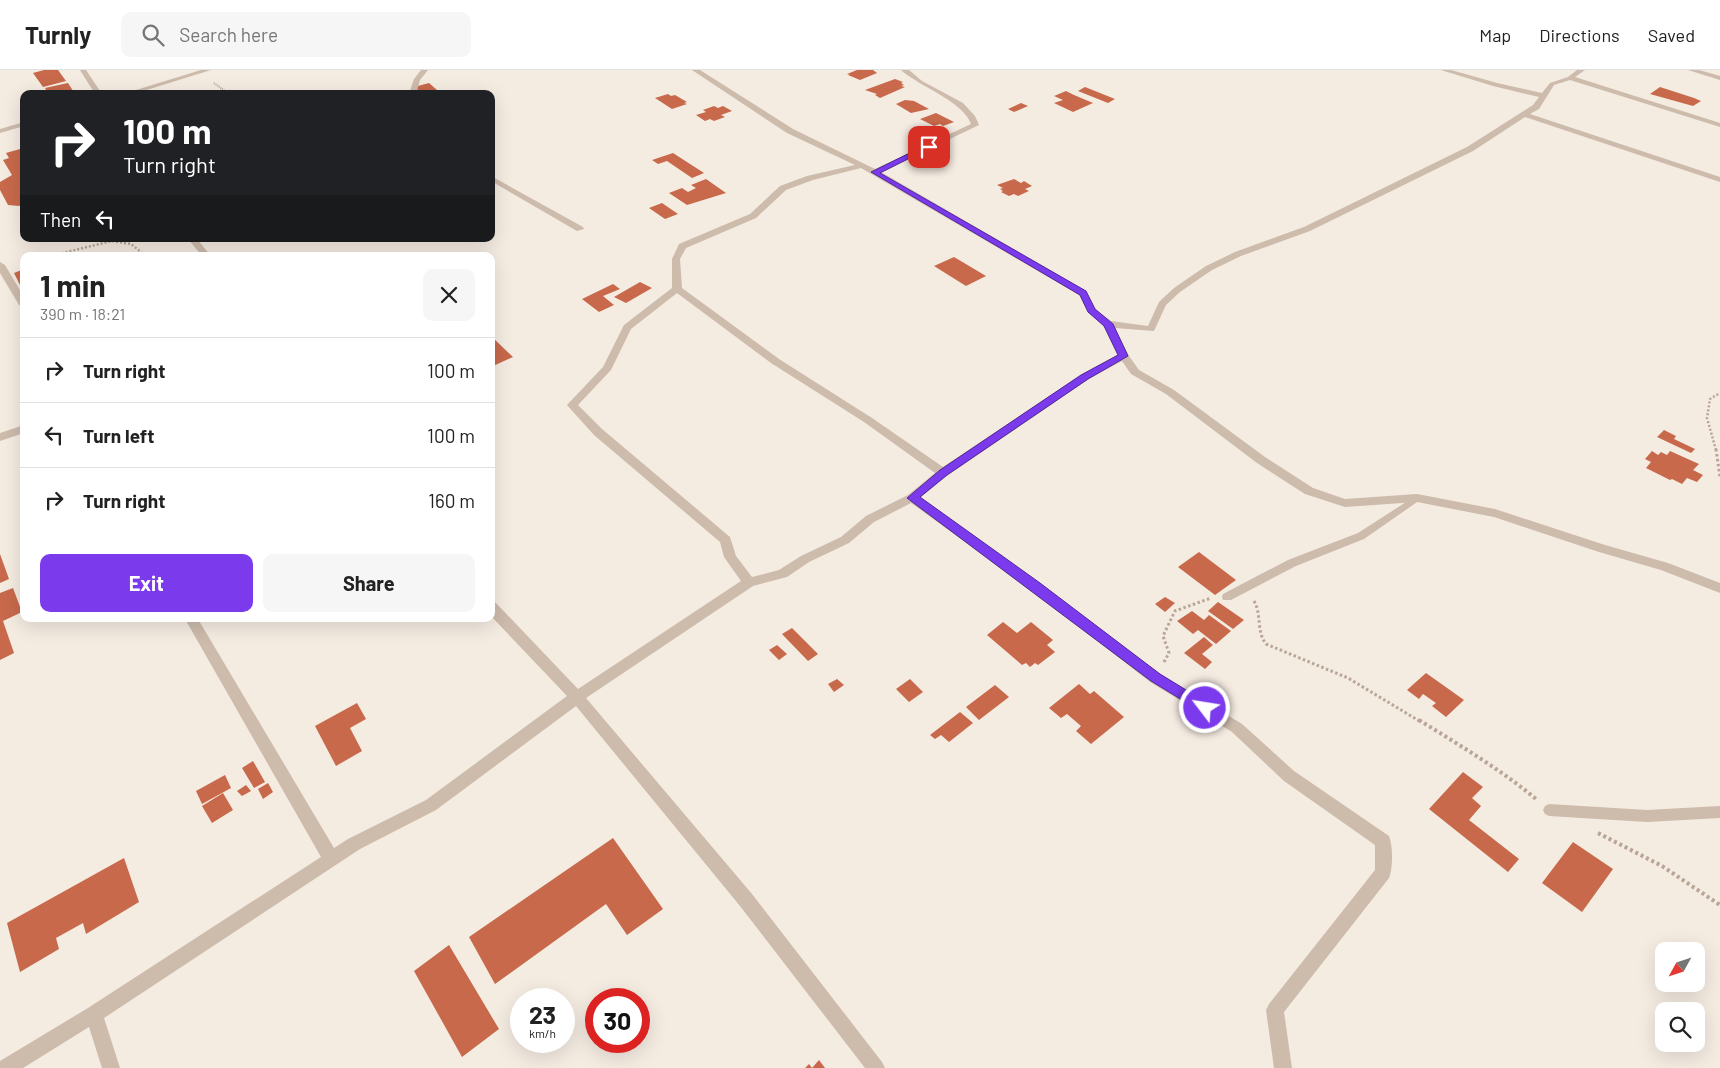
<!DOCTYPE html>
<html lang="en">
<head>
<meta charset="utf-8">
<style>
  :root { --surface:#fff; --page:#f6f6f6; --text:#222; --muted:#767676; --line:#e0e0e0; --accent:#7c3aed }
  body { margin:0; font-family:Barlow,sans-serif; background:var(--page); color:var(--text); height:100vh; display:flex; flex-direction:column; font-size:19px; white-space:nowrap }
  * { box-sizing:border-box; margin:0 }
  p { font-size:16px; color:var(--muted) }
  .icon { flex:none; width:28px; height:28px; fill:none; stroke:currentColor; stroke-width:2; stroke-linecap:round; stroke-linejoin:round }
  .map { position:relative; flex:1; overflow:hidden }
  .drawer { position:absolute; left:20px; top:182px; width:475px; height:370px; display:flex; flex-direction:column; background:var(--surface); border-radius:10px; box-shadow:0 5px 20px #0002 }
  .drawer>* { flex:none }
  .guide { position:absolute; left:20px; top:20px; width:475px; height:152px; border-radius:10px; box-shadow:0 5px 20px #0002; background:#202124; color:#fff; overflow:hidden }
  .needle { width:32px; rotate:230deg }
  .tools { position:absolute; left:1655px; top:872px; display:grid; gap:10px }
  .tools a { display:grid; place-items:center; width:50px; height:50px; border-radius:10px; background:var(--surface); box-shadow:0 5px 20px #0002; font-size:25px }
  .speed { position:absolute; left:510px; top:918px; display:flex; gap:10px; font-size:25px; font-weight:700; text-align:center }
  .speed>* { display:grid; place-content:center; width:65px; height:65px; border-radius:50%; background:var(--surface); box-shadow:0 5px 20px #0002; line-height:1 }
  .speed small { font-size:12px; font-weight:400 }
  .speed .limit { border:8px solid #d22; background:#fff; color:#111 }
  .pin { position:absolute; display:grid; place-items:center; width:42px; height:42px; color:#fff; margin:-21px; border-radius:10px; box-shadow:0 2px 8px #0006 }
  .me { position:absolute; width:55px; margin:-28px; rotate:301deg; stroke-linejoin:round; filter:drop-shadow(0 0 4px #0008) }
  .turn { display:flex; align-items:center; gap:18px; height:105px; padding:0 20px; font-size:22px }
  .turn .icon { width:65px; height:65px; stroke-width:2.5 }
  .turn b { display:block; font-size:35px; line-height:42px }
  .then { display:flex; align-items:center; height:48px; padding:0 20px; background:#0003; gap:10px; font-size:19px }
  .round { display:grid; place-items:center; flex:none; width:52px; height:52px; border-radius:10px; background:var(--page) }
  .summary { display:flex; align-items:center; justify-content:space-between; height:85px; padding:0 20px }
  h1 { font-size:30px; font-weight:700; line-height:38px }
  .cta { display:flex; gap:10px; margin-top:auto; padding:10px 20px }
  .cta a { flex:1; height:58px; border-radius:10px; background:var(--accent); color:#fff; font-size:20px; font-weight:700; line-height:58px; text-align:center }
  .cta a+a { background:var(--page); color:var(--text) }
  ul { padding:0; list-style:none }
  li { display:flex; align-items:center; gap:15px; height:65px; padding:0 20px; border-top:1px solid var(--line) }
  li div { flex:1 }
  li b { display:block; font-size:19px }
  li em { font-style:normal }
  header { display:flex; align-items:center; gap:30px; box-sizing:border-box; height:70px; padding:0 25px; background:var(--surface); border-bottom:1px solid var(--line) }
  header strong { font-size:24px }
  nav { display:flex; gap:28px; margin-inline-start:auto; font-size:18px }
  .search { width:350px; height:45px; background:var(--page); display:flex; align-items:center; gap:12px; box-sizing:border-box; padding:0 18px; border-radius:10px; color:var(--muted); font-size:19px }
  .map>svg:first-child { display:block }
</style>
</head>
<body>
<header>
<strong>Turnly</strong>
<div class="search"><svg class="icon" aria-label="search" viewBox="0 0 24 24"><circle cx="10" cy="10" r="6"/><path d="M15 15l6 6"/></svg>Search here</div>
<nav><a>Map</a><a>Directions</a><a>Saved</a></nav>
</header>
<div class="map">
<svg width="1720" height="998" viewBox="0 0 1720 998">
  <rect width="100%" height="100%" fill="#f4ebe1"/>
  <path fill="#c8694b" d="M44 0H58L66 11 43 17 33 3Z
    M857 0H873L877 3 860 10 848 5H850L847 4Z
    M895 9 903 12 901 13 904 15 901 16 905 17 880 28 875 25 877 24 865 20Z
    M68 13 75 24H48L45 18Z
    M429 13 437 20 423 24 414 17Z
    M1085 17 1115 29 1108 33 1078 21Z
    M1660 17 1694 28 1701 31 1693 36 1650 24Z
    M1066 21 1074 25 1093 33 1073 42 1054 33 1063 30 1054 26Z
    M668 24 671 26 675 25 687 32 684 33 687 34 672 39 655 28Z
    M905 30 914 31 929 39 911 43 896 34Z
    M1021 33 1028 36 1014 42 1008 39Z
    M714 36 718 38 723 36 732 41 721 45 725 47 714 51 710 49 705 51 696 45 706 42 703 40Z
    M936 43 954 52 943 56 940 54 934 56 920 49Z
    M20 79 24 86V133L19 136 8 135 0 120V112L12 105 3 90 9 88 6 83Z
    M673 83 704 103 692 108 667 91 658 94 652 90Z
    M706 109 726 123 687 135 669 123 682 118 688 122 696 118 691 115Z
    M1014 109 1021 113 1024 111 1032 116 1025 119 1029 121 1018 126 1014 124 1009 126 1001 122 1003 121 1000 119 1003 118 997 115Z
    M662 133 678 144 665 149 649 138Z
    M954 187 986 206 966 216 934 196Z
    M24 199V214L20 215 14 203Z
    M640 212 652 218 626 233 614 227Z
    M613 214 620 219 603 226 614 235 599 242 582 229Z
    M491 266 513 287 491 297Z
    M1664 360 1676 366 1674 369 1695 379 1691 383 1657 367Z
    M1652 381 1658 385 1661 382 1667 385 1670 381 1699 394 1693 400 1703 405 1697 412 1687 408 1682 414 1672 409 1670 410 1646 398 1651 392 1645 389Z
    M1199 482 1236 510 1215 525 1178 497Z
    M0 484 9 509 0 513Z
    M13 518 22 542 3 551 14 583 0 590V523Z
    M1165 527 1175 533 1165 542 1155 534Z
    M1218 532 1244 550 1233 559 1208 541Z
    M1192 541 1204 550 1209 545 1231 561 1216 574 1198 560 1193 564 1177 551Z
    M1003 552 1017 563 1031 552 1053 570 1047 575 1055 582 1038 595 1035 593 1030 597 1026 593 1022 595 987 565Z
    M792 558 818 584 808 591 782 564Z
    M1204 567 1213 575 1202 584 1212 592 1205 599 1184 583Z
    M777 575 787 584 779 590 769 580Z
    M1426 603 1464 630 1446 647 1432 636 1436 633 1423 624 1419 629 1407 620Z
    M837 609 844 615 834 622 828 614Z
    M910 609 923 622 909 632 896 619Z
    M1079 614 1090 624 1094 621 1124 647 1091 674 1076 661 1081 656 1067 644 1061 648 1049 638Z
    M995 615 1009 627 979 650 966 637Z
    M357 633 366 649 350 658 362 681 336 696 315 656Z
    M960 642 973 653 949 672 941 665 935 669 930 665Z
    M253 691 265 712 254 718 242 698Z
    M1463 702 1483 717 1472 728 1481 736 1469 750 1519 789 1508 802 1429 739Z
    M225 705 231 718 202 734 196 721Z
    M268 713 273 722 263 729 258 719Z
    M246 715 251 721 242 726 237 721Z
    M223 723 233 740 212 753 202 736Z
    M613 768 663 839 627 865 606 834 495 914 469 867Z
    M1573 772 1613 799 1582 842 1542 813Z
    M124 788 139 832 86 864 83 853 56 868 59 879 20 902 7 853Z
    M449 875 499 959 462 987 414 901Z
    M819 990 825 998H805L809 994 812 998Z"/>
  <g fill="none" stroke-linecap="round" stroke-linejoin="round">
    <path stroke="#b9a596" stroke-width="2" stroke-dasharray="1 1" stroke-linecap="butt" d="M214 13 229 24"/>
    <path stroke="#b9a596" stroke-width="2.5" stroke-dasharray="2 2" stroke-linecap="butt" d="M50 186 112 171 131 174 146 186
      M1716 380 1707 348 1710 329 1720 323"/>
    <path stroke="#b9a596" stroke-width="3" stroke-dasharray="2.5 2.5" stroke-linecap="butt" d="M1716 379 1720 407
      M1254 531C1262 545 1256 561 1266 574L1348 608 1421 652
      M1164 592 1169 583 1163 566 1175 541 1211 528"/>
    <path stroke="#b9a596" stroke-width="4" stroke-dasharray="3 3" stroke-linecap="butt" d="M1419 650C1459 675 1500 699 1536 729
      M1598 763 1662 796 1720 835"/>
    <path fill="#cdbbac" fill-rule="evenodd" d="M1417 425 1422 428 1420 430 1364 469 1296 496 1231 530H1223L1222 527 1223 524 1288 490 1358 463Z
      M1549 734 1647 740 1720 736V748L1647 752 1549 746 1545 744 1543 740 1545 736Z"/>
    <path fill="#cdbbac" fill-rule="evenodd" d="M80 0H86L102 24H95Z
      M201 0H211L134 24H123Z
      M421 0H428L420 10 416 24H409L414 9Z
      M692 0H700L793 59 875 99 971 54C963 31 920 17 901 0H909L922 11 963 33 975 46 979 55 881 102 1086 221 1095 239 1111 251 1148 256 1159 232 1174 218 1206 196 1235 182 1304 157 1467 77 1533 35 1539 27 1493 16 1441 0H1451L1497 13 1542 23 1550 13 1568 7 1577 0H1585L1575 7 1720 53V57L1570 10 1554 15 1539 39 1530 44 1720 107V112L1525 47 1473 81 1310 161 1241 186 1212 200 1180 222 1166 235 1154 261 1115 258 1129 286 1139 300 1174 320 1265 387 1313 418 1345 429 1417 424 1495 439 1605 475 1668 493 1720 513V523L1661 500 1599 482 1494 447 1417 432 1345 437 1305 424 1257 393 1166 324 1131 304 1122 291 1089 309 947 406 920 428 1040 514 1160 604 1242 654 1294 701 1389 766C1393 776 1393 798 1389 808L1284 942 1292 998H1274L1266 940 1269 934 1375 800V775L1284 711 1232 662 1150 612 1032 520 911 433 874 452 849 473 809 492 787 507 753 516 586 628 752 824 882 992 885 998H865L740 836 576 636 436 740 360 779 104 948 120 998H102L89 957 23 998H0V991L88 938 321 787 185 549H198L334 778 348 769 426 730 567 626 491 546V532L496 533 578 619 741 511 724 487 720 472 594 365 567 335 603 297 624 255 672 218V189L679 174 750 144 780 116 807 106 855 95 787 63ZM861 98 1079 225 1088 242 1104 255 1118 285 1081 305 943 397 872 348 779 289 682 218 680 189 686 178 756 148 786 120 813 110ZM677 223 771 293 864 352 935 403 908 425 866 446 841 467 801 486 779 500 752 507 736 486 730 467 602 359 578 335 611 300 631 259Z
      M1688 0H1699L1720 6V10Z
      M24 52V56L0 63V59Z
      M491 106 583 157 584 159 577 161 491 111Z
      M188 169H197L211 186H202Z
      M0 192 5 195 24 227V238L19 235 0 203Z
      M24 355V363L0 371V363Z"/>
  </g>
  <path fill="#7c3aed" stroke="#51269a" d="M926 75 932 77 880 103 1086 221 1095 239 1113 254 1128 286 1088 309 947 405 920 427 1040 513 1160 604 1209 634 1211 638 1209 641 1205 643 1200 641 1151 611 907 428 940 400 1081 305 1118 285 1104 256 1088 242 1080 225 871 102Z"/>
</svg>
<div class="tools">
<a><svg class="needle" viewBox="-14 -14 28 28"><path d="M0-13l5 13h-10z" fill="#e53935"/><path d="M0 13l5-13h-10z" fill="#767676"/></svg></a>
<a><svg class="icon" aria-label="search" viewBox="0 0 24 24"><circle cx="10" cy="10" r="6"/><path d="M15 15l6 6"/></svg></a>
</div>
<div class="speed"><div>23<small>km/h</small></div><div class="limit">30</div></div>
<div class="pin" style="left:929px;top:77px;background:#d93025"><svg class="icon" aria-label="arrive" viewBox="0 0 24 24"><path d="M6 21V4h12l-3 4 3 4H6"/></svg></div>
<svg class="me" style="left:1205px;top:638px" viewBox="-20 -20 40 40"><circle r="17" fill="#7c3aed" stroke="#fff" stroke-width="3"/><path d="M0-11L8 9 0 5-8 9z" fill="#fff"/></svg>
<div class="guide">
<div class="turn"><svg class="icon" aria-label="right" viewBox="0 0 24 24"><path d="M7 20v-9h11M14 6l5 5-5 5"/></svg><div><b>100 m</b>Turn right</div></div>
<div class="then">Then<svg class="icon" aria-label="left" viewBox="0 0 24 24"><path d="M17 20v-9H6M10 6l-5 5 5 5"/></svg></div>
</div>
<section class="drawer">
<div class="summary"><div><h1>1 min</h1><p>390 m · 18:21</p></div><a class="round"><svg class="icon" aria-label="close" viewBox="0 0 24 24"><path d="M6 6l12 12M18 6L6 18"/></svg></a></div>
<ul>
<li><svg class="icon" aria-label="right" viewBox="0 0 24 24"><path d="M7 20v-9h11M14 6l5 5-5 5"/></svg><div><b>Turn right</b></div><em>100 m</em></li>
<li><svg class="icon" aria-label="left" viewBox="0 0 24 24"><path d="M17 20v-9H6M10 6l-5 5 5 5"/></svg><div><b>Turn left</b></div><em>100 m</em></li>
<li><svg class="icon" aria-label="right" viewBox="0 0 24 24"><path d="M7 20v-9h11M14 6l5 5-5 5"/></svg><div><b>Turn right</b></div><em>160 m</em></li>
</ul>
<div class="cta"><a>Exit</a><a>Share</a></div>
</section>
</div>
</body>
</html>
